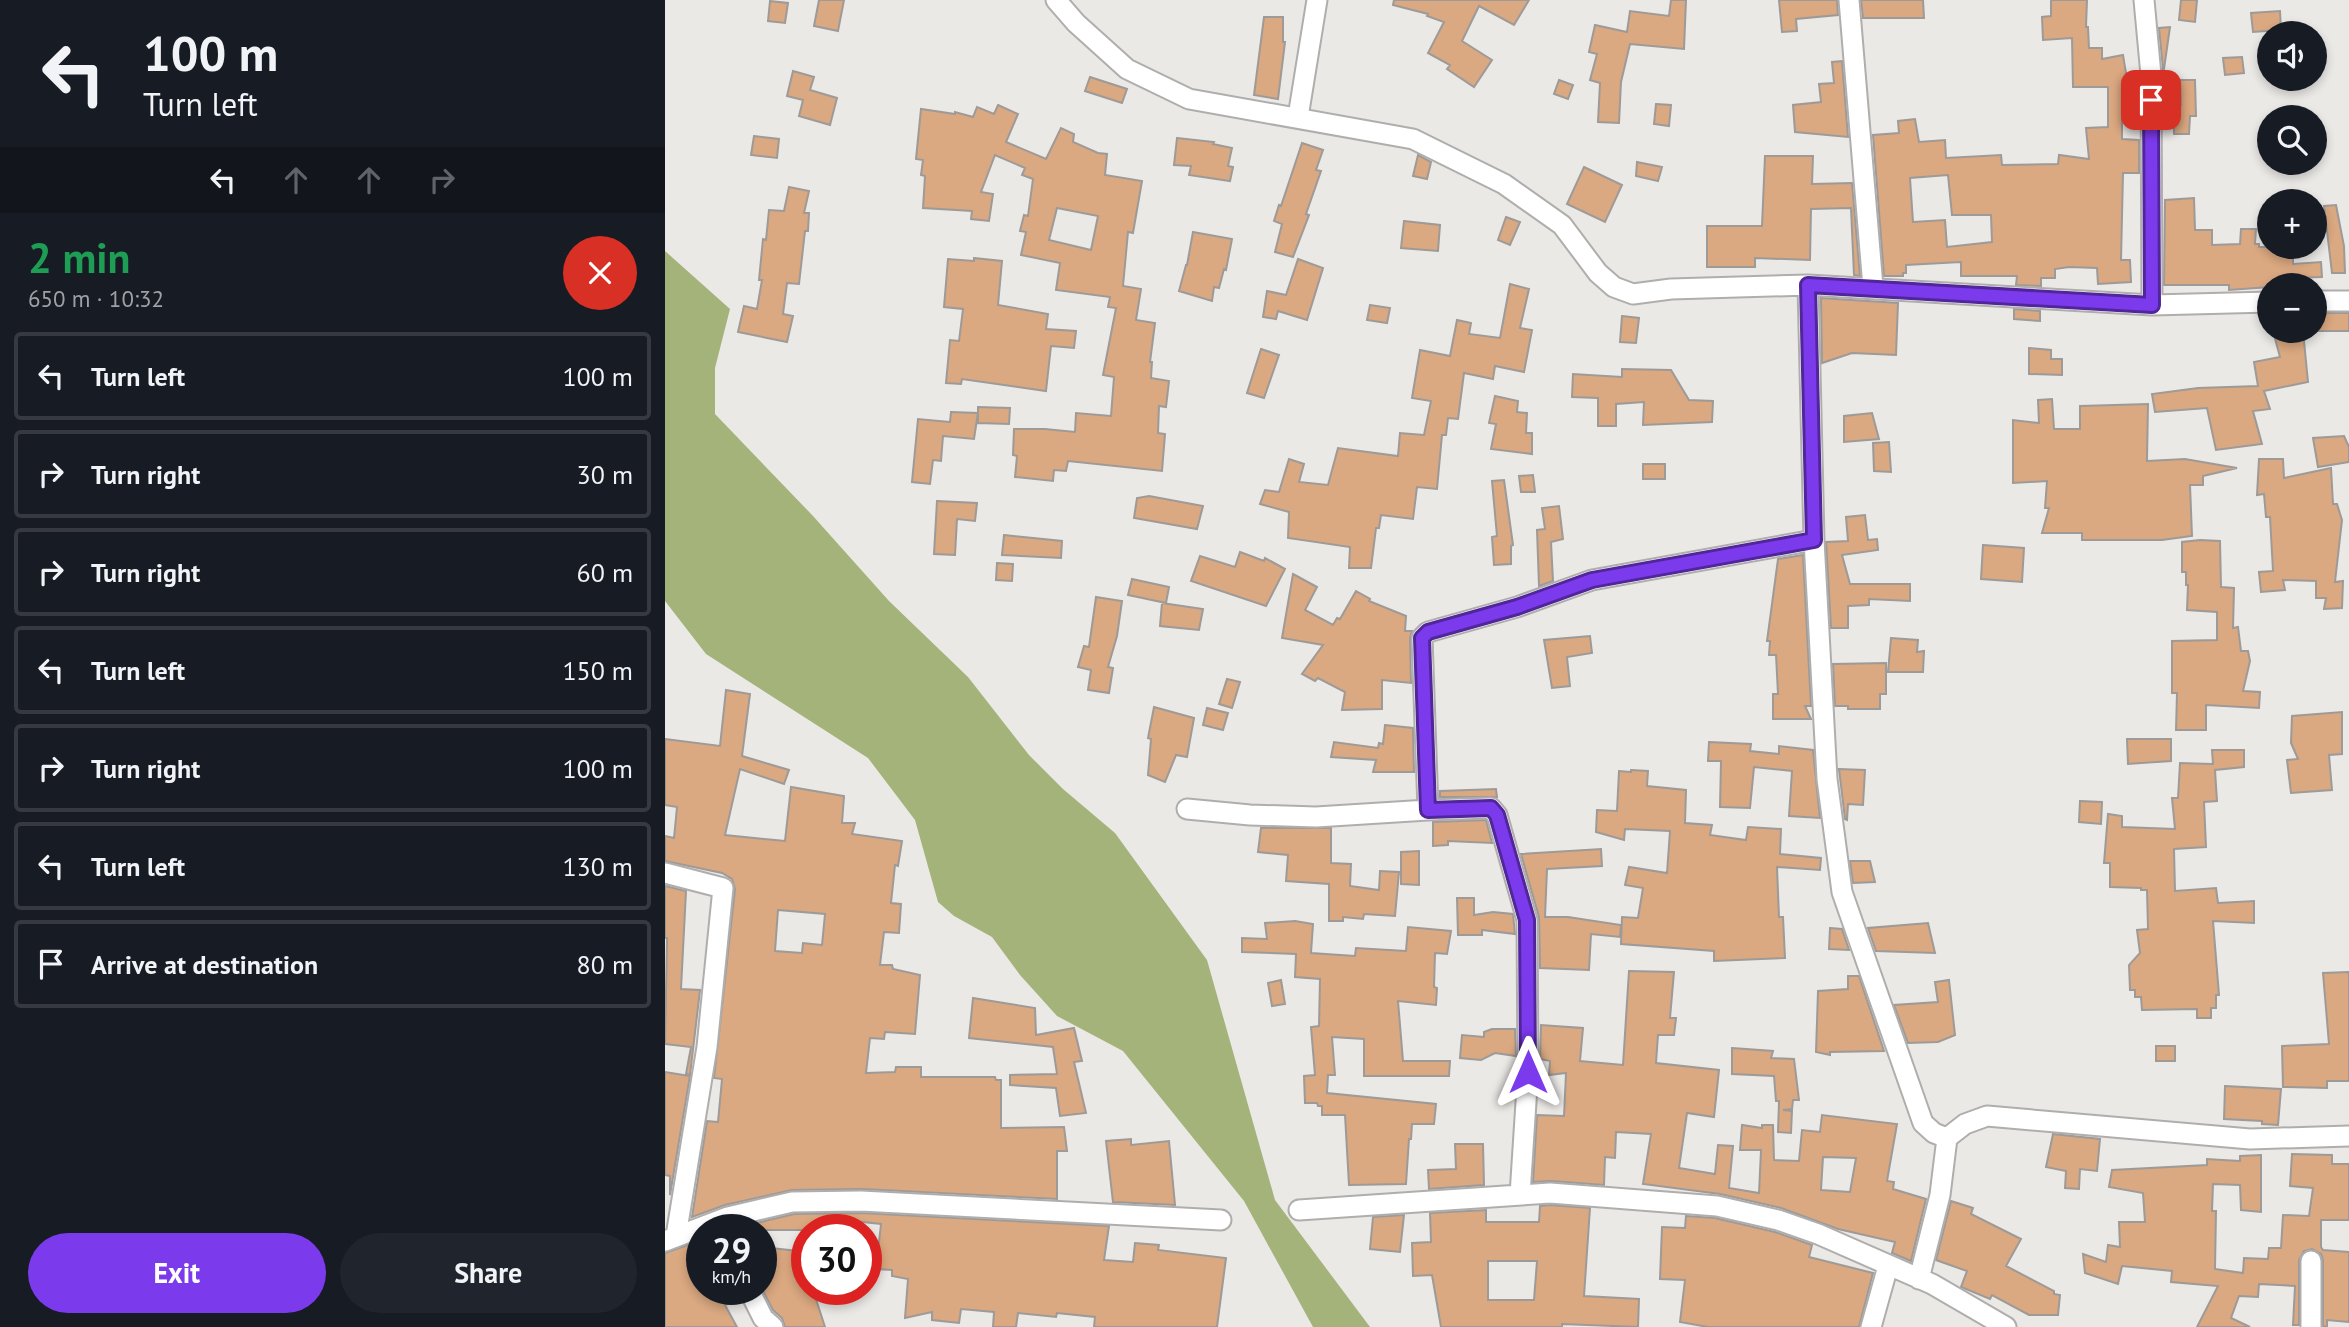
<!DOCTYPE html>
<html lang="en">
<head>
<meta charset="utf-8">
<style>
  :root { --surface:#171b24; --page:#20242c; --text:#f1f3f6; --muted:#9ea1a6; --line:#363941; --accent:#7c3aed }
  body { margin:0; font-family:"PT Sans",sans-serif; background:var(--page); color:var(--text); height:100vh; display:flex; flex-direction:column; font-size:26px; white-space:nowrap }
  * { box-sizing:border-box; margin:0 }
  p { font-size:23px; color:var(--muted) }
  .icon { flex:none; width:38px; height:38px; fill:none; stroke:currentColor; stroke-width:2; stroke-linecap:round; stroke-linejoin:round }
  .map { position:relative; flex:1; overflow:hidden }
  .side { display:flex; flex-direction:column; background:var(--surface); width:665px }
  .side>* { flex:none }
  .hud { background:#171b24; color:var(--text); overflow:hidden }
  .controls { position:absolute; left:1592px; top:21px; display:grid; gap:14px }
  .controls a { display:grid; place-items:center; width:70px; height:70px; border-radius:50%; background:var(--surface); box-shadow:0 4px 10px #0003; font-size:35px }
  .speed { position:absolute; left:21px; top:1214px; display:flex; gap:14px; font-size:35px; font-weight:700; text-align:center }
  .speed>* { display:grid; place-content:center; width:91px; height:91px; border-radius:50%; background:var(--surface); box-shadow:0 4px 10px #0003; line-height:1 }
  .speed small { font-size:18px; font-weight:400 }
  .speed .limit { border:10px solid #d22; background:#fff; color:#111 }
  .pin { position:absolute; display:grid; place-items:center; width:60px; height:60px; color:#fff; margin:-30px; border-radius:14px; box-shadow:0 4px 10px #0006 }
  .me { position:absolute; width:77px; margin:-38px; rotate:0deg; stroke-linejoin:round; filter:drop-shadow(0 0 5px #0008) }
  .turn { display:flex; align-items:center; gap:24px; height:147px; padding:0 28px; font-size:32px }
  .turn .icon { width:91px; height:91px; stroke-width:2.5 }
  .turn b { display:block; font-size:49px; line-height:60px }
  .lanes { display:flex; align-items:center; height:66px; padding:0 28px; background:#0003; justify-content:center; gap:35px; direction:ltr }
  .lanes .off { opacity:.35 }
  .round { display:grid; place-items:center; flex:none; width:74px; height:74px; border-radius:37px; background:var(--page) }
  .head { display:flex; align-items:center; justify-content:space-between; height:119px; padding:0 28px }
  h1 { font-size:42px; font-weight:600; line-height:52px; color:#1e9e55 }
  .primary-button { display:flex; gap:14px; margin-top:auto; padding:14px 28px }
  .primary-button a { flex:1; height:80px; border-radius:42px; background:var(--accent); color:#fff; font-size:28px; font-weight:600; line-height:80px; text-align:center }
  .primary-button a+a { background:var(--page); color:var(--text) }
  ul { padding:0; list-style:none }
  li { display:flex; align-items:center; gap:21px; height:88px; margin:0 14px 10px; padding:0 14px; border:4px solid var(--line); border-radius:7px }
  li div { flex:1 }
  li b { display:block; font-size:26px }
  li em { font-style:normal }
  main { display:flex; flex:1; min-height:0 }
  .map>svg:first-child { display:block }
</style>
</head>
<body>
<main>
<section class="side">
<div class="hud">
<div class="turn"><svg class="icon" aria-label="left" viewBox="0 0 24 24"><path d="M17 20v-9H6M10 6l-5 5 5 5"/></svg><div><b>100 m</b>Turn left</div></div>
<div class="lanes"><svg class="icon" aria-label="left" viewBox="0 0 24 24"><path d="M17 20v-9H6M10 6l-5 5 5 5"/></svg><svg class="icon off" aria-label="ahead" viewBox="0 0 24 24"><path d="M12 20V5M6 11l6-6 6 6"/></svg><svg class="icon off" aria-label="ahead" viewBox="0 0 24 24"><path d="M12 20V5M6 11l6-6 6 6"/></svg><svg class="icon off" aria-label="right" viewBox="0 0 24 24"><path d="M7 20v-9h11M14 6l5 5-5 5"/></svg></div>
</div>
<div class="head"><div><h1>2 min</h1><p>650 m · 10:32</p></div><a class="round" style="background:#d93025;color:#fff"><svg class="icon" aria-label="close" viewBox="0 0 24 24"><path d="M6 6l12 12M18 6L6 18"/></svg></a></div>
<ul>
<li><svg class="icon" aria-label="left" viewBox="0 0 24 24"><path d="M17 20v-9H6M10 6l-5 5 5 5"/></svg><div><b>Turn left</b></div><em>100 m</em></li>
<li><svg class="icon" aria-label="right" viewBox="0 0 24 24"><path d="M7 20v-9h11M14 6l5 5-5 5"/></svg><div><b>Turn right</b></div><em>30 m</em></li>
<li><svg class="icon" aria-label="right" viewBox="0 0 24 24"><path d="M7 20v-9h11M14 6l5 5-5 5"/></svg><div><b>Turn right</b></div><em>60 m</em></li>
<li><svg class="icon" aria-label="left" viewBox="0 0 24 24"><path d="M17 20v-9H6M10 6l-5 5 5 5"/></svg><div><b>Turn left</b></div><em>150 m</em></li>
<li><svg class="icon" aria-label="right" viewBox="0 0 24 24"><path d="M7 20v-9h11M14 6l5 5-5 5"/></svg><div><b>Turn right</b></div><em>100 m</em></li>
<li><svg class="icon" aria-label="left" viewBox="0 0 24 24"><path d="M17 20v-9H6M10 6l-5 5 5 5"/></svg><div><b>Turn left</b></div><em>130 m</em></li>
<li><svg class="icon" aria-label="arrive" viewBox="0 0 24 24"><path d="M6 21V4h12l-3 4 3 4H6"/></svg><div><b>Arrive at destination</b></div><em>80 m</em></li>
</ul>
<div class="primary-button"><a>Exit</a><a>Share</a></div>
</section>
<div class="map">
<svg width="1684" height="1327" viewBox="0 0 1684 1327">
  <rect width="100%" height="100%" fill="#ebe9e6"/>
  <path fill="#a3b37a" d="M0 251 65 309 50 368V414L148 516 224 601 303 677 364 755 398 789 450 833 542 960 610 1200 705 1327H648L579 1201 458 1051 392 1016 355 975 327 937 289 916 273 902 250 820 203 758 41 654 0 601Z"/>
  <path fill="#daa881" stroke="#9d9a98" stroke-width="2" fill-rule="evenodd" d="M154 0H179L173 31 149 26Z
    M729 0H864L849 25 814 6 797 41 827 60 809 87 782 69 785 65 763 53 779 22 762 16 763 14 728 5Z
    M1006 0H1021L1019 49 965 44 956 82 954 123 933 122 935 83 925 80 932 54 924 52 930 25 962 32 965 11 1004 16Z
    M1114 0H1172L1173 15 1131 19 1132 31 1117 32Z
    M1196 0H1258L1259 18H1198Z
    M1386 0H1422L1421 27H1423L1424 48H1437V59L1458 55 1463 85 1457 86V139L1474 140V173H1458L1456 260H1465L1466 282 1433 284 1432 268 1404 267 1390 269V278H1376V286L1351 285 1352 276H1296V262L1241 265V273H1238V276H1219L1208 135 1234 133 1233 121 1250 119 1254 142 1280 140 1281 158 1336 155 1337 165 1393 164 1394 155 1424 159 1421 128 1443 127V87H1408L1407 38 1378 40 1377 17 1386 16ZM1283 175 1287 215H1326L1327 242 1282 247 1280 220 1248 222 1245 178Z
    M1516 0H1532L1530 22 1514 20Z
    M105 1 123 3 120 23 103 21Z
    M1615 11 1616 30 1588 32 1586 13Z
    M599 17H618V42H620L613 99 589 95Z
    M1505 27 1499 69H1498L1494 28Z
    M1577 57 1579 73 1560 75 1558 58Z
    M1177 61 1183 137 1130 132 1128 105 1156 102 1154 84 1169 83 1167 62Z
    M128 71 149 77 145 90 172 98 165 125 134 116 138 100 122 96Z
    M425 77 462 89 457 103 420 91Z
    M894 80 908 85 903 99 889 94Z
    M1515 80H1530L1531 116H1525L1524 134H1509L1508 105H1516Z
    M991 104 1006 105 1004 126 989 124Z
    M333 105 353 114 341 142 381 159 396 128 409 134 408 142 433 153 442 154 440 175 477 181 468 233 463 232 458 286 476 289 471 320 490 323 485 362H487L486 378 504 381 501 407 494 406 493 433 500 434 497 471 403 461 401 471 389 470 388 481 350 477 352 456 348 455 349 429H380L410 432 411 413 446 416 449 377 438 375 451 308 443 307 445 297 391 290 395 263 356 255 361 232 355 231 359 215 363 216 368 179 357 175 360 168 330 155 316 192 328 194 324 221 306 219 307 211 258 208 260 176 256 175 258 160 251 159 256 109 290 114V112L308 117 312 107 329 114ZM392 208 433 216 426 250 384 240Z
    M89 136 114 139 112 158 86 155Z
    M512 138 549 142 548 144 567 148 563 166 568 167 565 181 524 175 526 166 509 165Z
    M637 143 658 150 651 170 656 171 641 214 644 215 628 257 610 252 617 224 609 221 614 205 616 206Z
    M753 155 766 162 762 179 748 176Z
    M1100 156H1148L1147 184 1187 183 1195 276 1189 275 1186 208 1146 209 1145 260 1090 258V267H1042V226H1097Z
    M972 162 997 167 993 181 971 176Z
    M919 167 957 185 940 222 902 204Z
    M124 187 144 191 139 213H144L143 231H140L134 284 122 283 118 314 128 316 122 342 73 332 79 306 92 309 97 280H94L98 239 101 240 104 210 119 211Z
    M1529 198 1530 230H1547V245L1575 244 1576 229H1591L1590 244H1594V247H1628V264L1656 262 1657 277 1627 278V282L1605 283V287L1564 290V285H1499L1500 200Z
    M1671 205 1679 246 1680 273H1667L1659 206Z
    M841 217 855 222 845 245 833 240Z
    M739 221 775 225 773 251 736 248Z
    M528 232 567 239 561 270 559 269 554 288 549 287 547 301 514 291 521 265H522Z
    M309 258 337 261 333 305 383 314 381 329 411 331 409 348 386 346 381 391 297 379 296 384 281 383 285 340 294 341 298 309 279 307 283 259 309 261Z
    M633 259 658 268 642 320 613 311 611 319 598 317 602 291 621 295Z
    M845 284 864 289 855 328 867 330 859 372 830 366 828 379 799 373 793 419 783 418 781 435H777L772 489 752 487 748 519 716 515 714 528H711L706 568H684L685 547 623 538 624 512 595 504 600 490 614 492 624 459 639 464 634 482 663 485 673 448 733 456 735 433 759 435 766 401 747 398 755 350 785 356 792 320 806 323 804 334 835 338Z
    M1156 298 1233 303 1231 355 1187 353 1157 363Z
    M705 305 725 308 722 323 702 320Z
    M1349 309 1375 311V321L1349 319Z
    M1650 313H1684V331H1650Z
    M957 316 974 318 971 343 955 342Z
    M1608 331H1638L1643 382 1599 391 1605 409 1588 411 1597 444 1551 450 1542 408 1490 412 1487 394 1533 388 1593 386 1589 362 1615 357Z
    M1364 348 1386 350V359H1397V375L1364 374Z
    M596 349 614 355 599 398 582 393Z
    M957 369 1006 370 1024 400 1048 401 1047 422 978 425 979 402 951 404V426H933V398L907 397 908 374 957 377Z
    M830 396 853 401 852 412 862 413 861 433H867V454L826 449 831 424 824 423Z
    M1387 399 1389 429H1415V406L1483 404 1482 461 1520 459 1572 468 1538 476V485H1525L1527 536 1497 540H1417V533H1377L1384 508H1380L1382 481 1348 483V420L1374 423 1373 400Z
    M313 407 345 408 344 424 313 423Z
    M286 412 313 413 309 439 278 436 276 461 268 460 265 484 247 482 253 419 285 422Z
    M1207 413 1214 439 1179 442V416Z
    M1679 436 1684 447V462L1653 467 1648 438Z
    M1224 442 1226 472 1209 471 1208 443Z
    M1594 459H1618L1619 478 1666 468 1668 504H1672L1677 520 1670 582 1678 581 1677 608 1659 609 1661 598H1651V581L1618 580 1620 590 1596 592 1594 572 1608 571 1605 517H1601L1599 494 1592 495Z
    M978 464H1000V479H978Z
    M868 475 870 492H856L854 476Z
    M839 480 848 545 846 546V564L829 565 827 537 832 536 827 481Z
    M484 496 538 506 532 529 469 518 472 498Z
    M272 501 312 503 310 521 292 519 290 555 269 554Z
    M894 506 898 539 886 542 888 581 874 586 872 530 880 529 877 508Z
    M1200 515 1203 540 1212 539 1213 550 1177 555 1185 584H1245V601L1204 599V605L1183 606V628H1166L1161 542 1183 541 1181 517Z
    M339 535 397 541 396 558 337 555Z
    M1535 540 1555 541 1556 587 1569 588 1568 628 1573 627 1576 651H1583L1585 661 1578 691 1595 692 1594 708 1541 705V730H1511L1512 693H1507V641L1552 640V612L1522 610 1523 585H1521V572H1517V542Z
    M1318 545 1359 548 1357 582 1316 579Z
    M575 552 599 561 600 558 620 569 601 606 526 581 535 556 570 567Z
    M1138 555 1146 706H1140L1146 719H1108V694H1113L1111 655H1104L1105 641H1102L1113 559Z
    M332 563 348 564 347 581 331 580Z
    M628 574 652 587 640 610 668 625 672 618 675 619 691 591 705 599 704 601 741 616 740 631H747L745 638 746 683 717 680V709L677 710 680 692 653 678 650 681 637 674 658 645 617 638Z
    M467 579 504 587 501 603 463 595Z
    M431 597 457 601 452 636 443 667 448 668 444 693 423 690 426 670 413 667 419 646 424 647Z
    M497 603 538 609 534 630 495 626Z
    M925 636 927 653 902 657 905 686 887 688 879 640Z
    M1226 638 1253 640 1252 652 1259 651 1258 672H1223Z
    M1221 663V694H1215V709H1183V706H1170L1168 664Z
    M562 679 575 682 567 708 554 704Z
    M61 690 85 694 77 756 124 770 119 784 75 769 60 835 120 841 126 787 179 796 177 823H190L187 834 237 841 233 866 230 865 226 903 236 904 234 933 219 932 215 965H227L228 969 255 975 250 1034 220 1032 219 1039 205 1038 201 1073 230 1072 231 1067H256V1077H330L331 1080H336V1128L399 1127 402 1151H392V1199L197 1189 127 1190 60 1205 27 1217 42 1121 53 1122 57 1079 49 1078 70 889 67 879 57 873 0 861V836L9 838 12 807 0 805V739L55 746ZM113 910 160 914 157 945 138 943 137 953 110 951Z
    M489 707 529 718 522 757 511 755 500 782 483 775 486 739 483 738Z
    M542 708 563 713 558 730 538 725Z
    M1677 712V754L1664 755 1667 790 1626 793 1622 760 1633 759 1626 743 1627 716Z
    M720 725 748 728 749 772H708L711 760 666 757 669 742 713 748 714 743 718 744Z
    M1462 739H1506V761L1463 764Z
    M1044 742 1086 744 1085 751 1114 754V746L1148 750 1155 818 1124 816 1127 771 1089 767 1085 808 1055 807 1056 761H1043Z
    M1547 750H1579V767L1550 770 1552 801 1539 802 1541 847 1509 849 1510 891 1551 888 1553 903 1589 901V923L1548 921 1554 995H1551V1008H1546V1018H1532V1009L1477 1010 1476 997H1470V990H1465L1464 965 1475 953 1472 930 1483 929 1482 890H1476V888L1445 887V863H1439L1443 814 1457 816V827L1510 829 1507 798H1513L1515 763 1548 764Z
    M1174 769 1200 770 1198 805 1183 804 1182 820 1180 819Z
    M966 770 983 771 982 786 1021 790 1020 823 1047 825 1045 835 1081 840 1083 827 1116 829 1115 854 1156 858 1155 870 1112 867 1114 917H1118L1120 958 1049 961V951L956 944 957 917 973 918 978 888 960 885 964 867 1002 873 1005 831 960 829 959 840 931 832 932 810 952 811 954 771 966 772Z
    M831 789 832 797H775V791Z
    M1415 801 1437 802 1436 824 1414 822Z
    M821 820 827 843 783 841V845L768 846V822Z
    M596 828H666V863L686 864 685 886 714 890 715 871 734 872 730 916 699 914 698 919 678 917V921H664V884L621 881 623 855 593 852Z
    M936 849 937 866 882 869 880 917H903L956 925 955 937 926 934 924 970 875 968 874 917 856 854Z
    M754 851V885L736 884V852Z
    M1185 861H1205L1210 882 1188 883Z
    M0 886 21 891 16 989 35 990 25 1075 21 1074 26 1047 0 1044 2 938H0Z
    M792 898H809V915L828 912 848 914 850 934 817 930V935H793Z
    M630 921 648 924 646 953 690 956 691 948 741 951 743 927 786 931 782 954 770 953 769 987 772 988 771 1005 733 1001 738 1061H785L784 1076H699V1039L667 1037 670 1075H663L662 1093 771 1104 769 1124H747L746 1139H744L741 1184 684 1185 680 1115H657V1106H653L652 1103H640L639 1076 650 1075 646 1027 654 1026 655 979 630 977 631 954 577 952V938L602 939 600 923Z
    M1263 923 1270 953 1211 951 1203 928Z
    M1165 928 1177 929 1184 950 1164 949Z
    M964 971 1009 972 1005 1018H1011L1009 1035H993L991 1063 1054 1070 1049 1117 1022 1113 1014 1168 1050 1174 1053 1145 1068 1146 1064 1188 1094 1193 1096 1150H1075L1077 1125 1097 1128V1125H1108L1109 1160 1134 1161 1137 1130 1155 1132 1157 1115 1232 1124 1222 1181 1229 1182 1228 1189 1261 1199 1246 1261 1227 1253 1230 1242 1173 1229 1116 1208 1055 1194 978 1184 986 1134 951 1132 950 1158 940 1157 939 1185 886 1181 868 1182 872 1115 899 1116 901 1073 884 1075 885 1061 875 1059 876 1025 918 1028 915 1061 958 1065ZM1158 1157 1191 1158 1185 1192 1156 1190Z
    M1684 972V1081H1662V1088L1618 1087 1617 1046 1664 1044 1658 973Z
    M1183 976H1194L1219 1051 1165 1052V1055L1151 1052 1153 991 1183 989Z
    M616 980 620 1004 607 1006 603 983Z
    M1284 980 1290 1035 1273 1042 1243 1043 1229 1005 1273 1002 1270 982Z
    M308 998 370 1008 371 1035 409 1028 417 1061 409 1062 421 1113 395 1116 391 1088 345 1085V1075L392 1074 388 1047 304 1038Z
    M827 1029H850L851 1056 830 1053 816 1060 795 1058 797 1035 819 1037V1032Z
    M1491 1046H1510V1061H1491Z
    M1067 1048 1108 1051 1106 1058 1129 1059 1134 1100H1128L1127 1109 1118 1110 1127 1111 1126 1133 1113 1132 1114 1101H1111L1109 1076 1067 1074Z
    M0 1072 25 1076 5 1195V1176L0 1175Z
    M1560 1086 1616 1089 1613 1125 1597 1124V1121L1559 1119Z
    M1388 1134 1435 1139 1432 1171 1415 1169 1414 1189 1400 1188 1401 1171 1381 1167Z
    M466 1139V1145L504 1141 510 1205 448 1202 441 1141Z
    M790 1144H818L819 1185 764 1189 763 1170 791 1169Z
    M1627 1154 1667 1155V1164H1684V1220H1656V1247L1658 1250 1684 1252V1322L1662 1320V1327L1658 1326V1260L1656 1254 1647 1249 1639 1251 1634 1260V1325H1628L1630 1286 1594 1284 1593 1297 1574 1296 1566 1318 1585 1327H1532L1553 1286 1506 1282 1507 1271 1457 1266 1453 1284 1420 1273 1418 1254 1441 1262 1443 1245 1455 1247 1454 1222H1480L1478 1193 1444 1187 1447 1170 1542 1165V1159L1575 1161V1156L1596 1155V1212L1576 1210 1575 1185 1548 1184 1547 1211H1551L1550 1269 1578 1273 1579 1258 1603 1259 1604 1248H1616L1618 1215 1644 1216 1648 1188 1625 1186Z
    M1286 1201 1308 1208 1306 1214 1356 1239 1341 1266 1389 1291V1294L1395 1295 1393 1315H1364L1327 1295 1325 1299 1296 1287 1302 1271 1271 1260Z
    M885 1205 925 1208 919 1296 974 1299 973 1327 897 1324V1327H776L767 1275 748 1276 747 1243 766 1242 765 1213 821 1210V1222H874L875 1206ZM823 1261H872L869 1300H823Z
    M196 1213 444 1226 439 1260 468 1262 470 1243 494 1245 493 1250 561 1258 552 1327H429L430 1317 392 1313 391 1317 353 1313 351 1327H328L329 1312 296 1309 294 1323 267 1320V1312L240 1318 243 1279 227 1276V1270L211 1269 216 1224 179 1220V1230H83V1225L129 1214Z
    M739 1215 735 1252 705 1249 708 1217Z
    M1021 1216 1050 1218 1110 1232 1147 1245 1144 1257 1208 1273 1194 1327H1043L1015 1322 1020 1280 995 1279 997 1227 1020 1228Z
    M37 1240V1290H72L75 1300 60 1305 72 1327H0V1253Z
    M96 1247 142 1252V1290H148L160 1327H120L117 1318 108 1310 96 1287Z"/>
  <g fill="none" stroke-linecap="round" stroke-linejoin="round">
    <g stroke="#b0aeac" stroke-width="23">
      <path id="minor" d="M391 0 411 23 462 69 524 99 748 139 839 184 897 225 933 273 949 287 968 294 1006 289 1143 285 1487 305 1605 302
        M1184 0 1208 287
        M1479 0 1486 75 1487 305
        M633 117 652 0
        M1143 285 1149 540 1162 779 1177 892 1258 1123 1269 1133 1282 1138
        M1650 301H1684
        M522 809 585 815 651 817 763 810
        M0 873 58 888 42 1047 11 1236
        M855 1195 863 1071 862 920 832 815 826 808 763 810 757 638 763 632 852 607 927 580 1149 540
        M634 1210 885 1193 1052 1206 1113 1220 1153 1234 1267 1284 1341 1327
        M0 1241 63 1217 127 1202 196 1201 556 1220
        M1646 1261V1327
        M1254 1279 1275 1195 1282 1138 1300 1124 1322 1116 1585 1139 1684 1136
        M84 1290 98 1318 108 1327
        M1206 1327 1223 1266"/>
    </g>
    <use href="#minor" stroke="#fff" stroke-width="19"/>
  </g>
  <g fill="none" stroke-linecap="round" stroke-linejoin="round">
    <g stroke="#51269a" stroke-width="18">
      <path id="route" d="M863 1072 862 920 832 815 826 808 763 810 757 638 763 632 852 607 927 580 1149 540 1143 285 1487 305 1486 100"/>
    </g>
    <use href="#route" stroke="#7c3aed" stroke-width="12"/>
  </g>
</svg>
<div class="controls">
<a><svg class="icon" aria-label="sound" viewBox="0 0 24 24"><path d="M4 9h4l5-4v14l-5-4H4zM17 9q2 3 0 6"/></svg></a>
<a><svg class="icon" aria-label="search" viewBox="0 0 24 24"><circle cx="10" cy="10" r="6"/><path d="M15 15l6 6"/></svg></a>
<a>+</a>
<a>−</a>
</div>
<div class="speed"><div>29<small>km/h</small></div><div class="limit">30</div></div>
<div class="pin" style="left:1486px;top:100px;background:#d93025"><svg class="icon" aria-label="arrive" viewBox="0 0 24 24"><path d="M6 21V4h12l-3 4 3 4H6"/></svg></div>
<svg class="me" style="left:863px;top:1072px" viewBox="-20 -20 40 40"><path d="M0-17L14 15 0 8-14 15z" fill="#7c3aed" stroke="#fff" stroke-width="4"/></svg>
</div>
</main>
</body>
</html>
